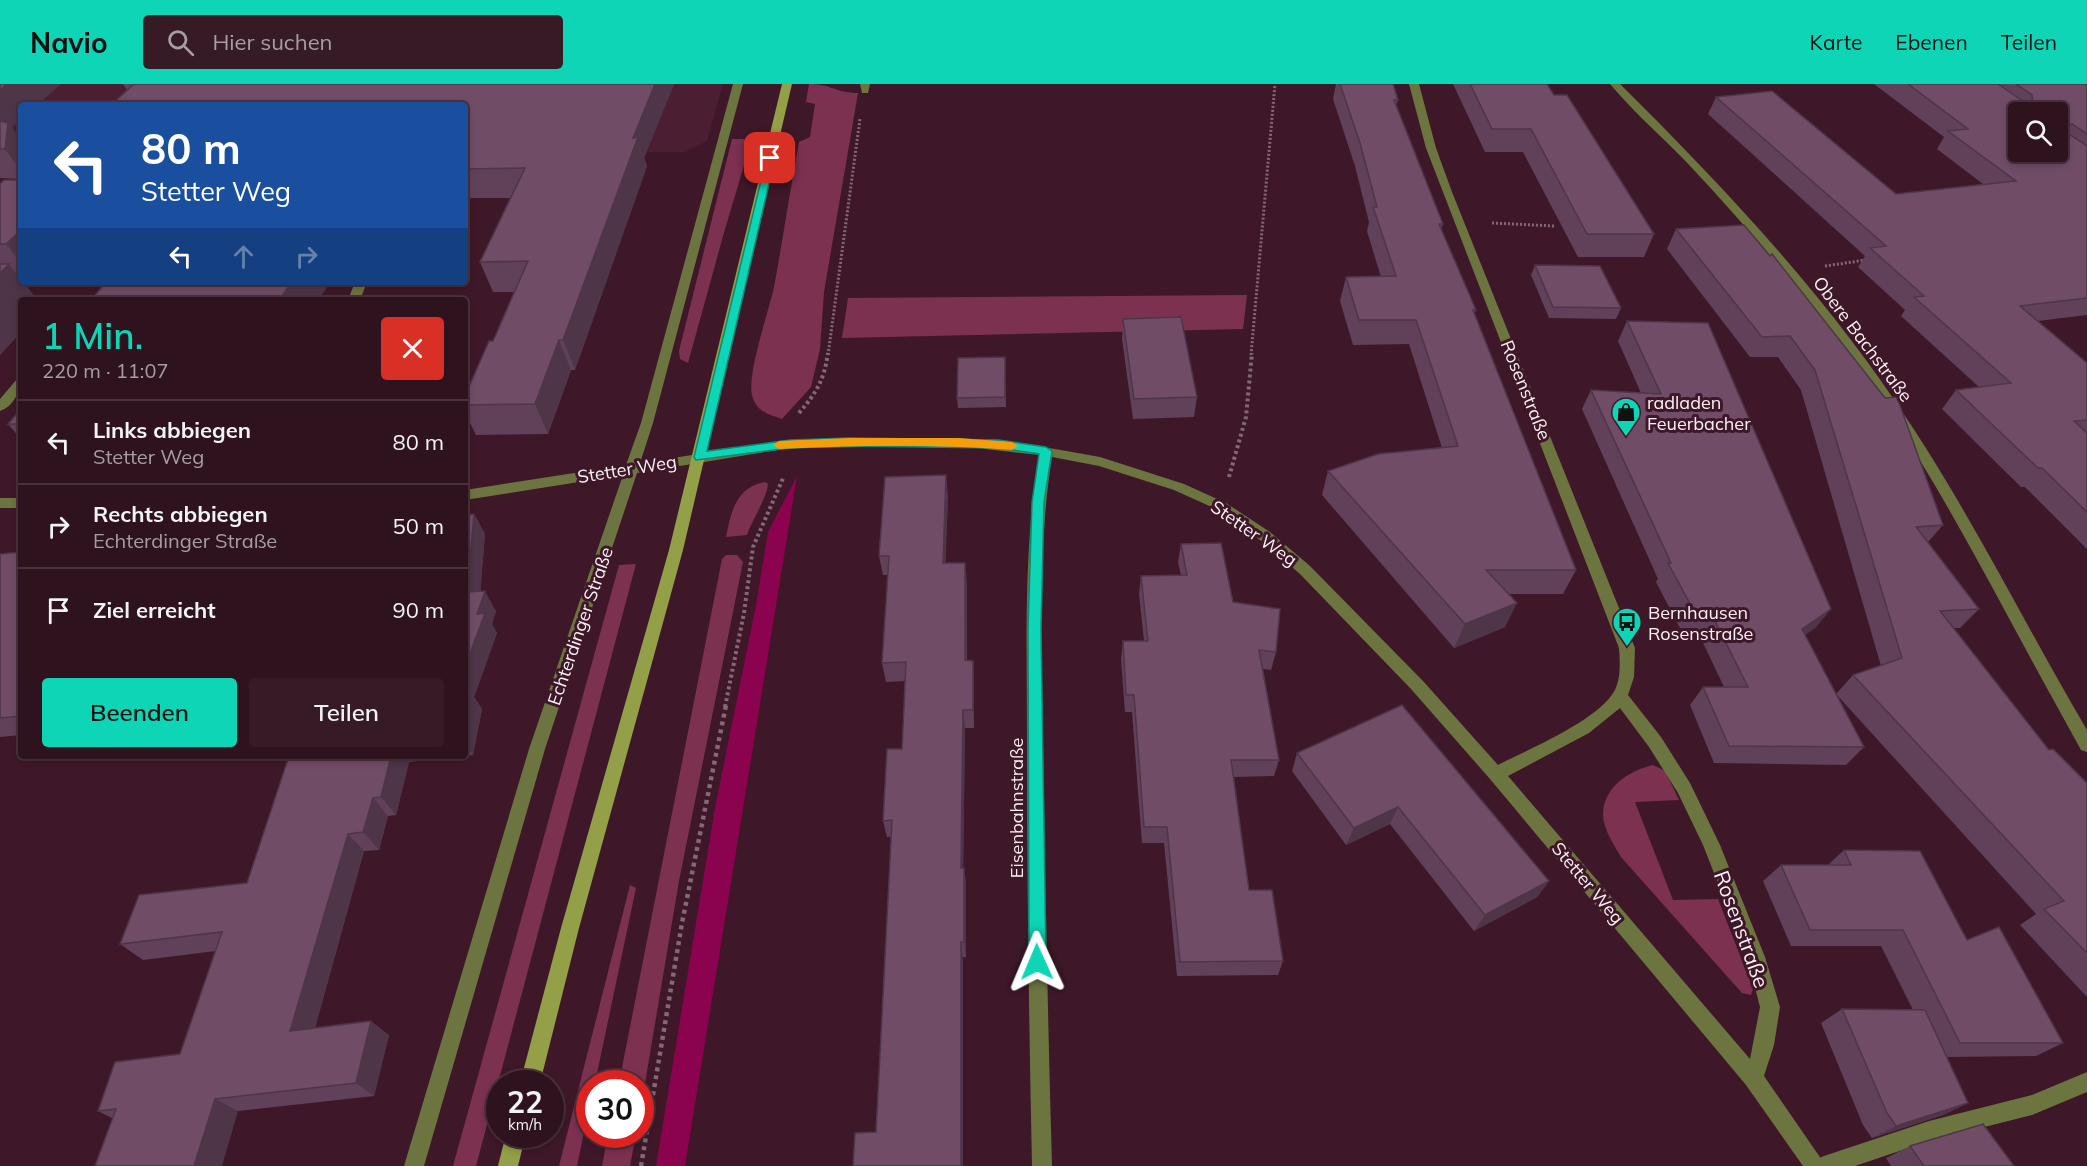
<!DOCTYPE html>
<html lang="de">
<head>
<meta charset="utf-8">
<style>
  :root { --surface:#2e121e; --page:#361b27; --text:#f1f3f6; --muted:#a79ea4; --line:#49323c; --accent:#0ed5b5 }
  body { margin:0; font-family:Mulish,sans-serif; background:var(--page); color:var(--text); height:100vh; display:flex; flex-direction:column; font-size:22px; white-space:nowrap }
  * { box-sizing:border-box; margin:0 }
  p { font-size:20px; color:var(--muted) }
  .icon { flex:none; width:33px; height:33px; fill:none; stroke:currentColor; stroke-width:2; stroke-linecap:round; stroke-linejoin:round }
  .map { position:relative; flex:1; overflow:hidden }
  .sheet { position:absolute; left:18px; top:213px; width:450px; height:462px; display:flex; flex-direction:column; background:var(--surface); border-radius:6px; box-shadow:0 3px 9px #0003,0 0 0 2px var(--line) }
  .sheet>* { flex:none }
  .banner { position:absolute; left:18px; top:18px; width:450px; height:183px; border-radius:6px; box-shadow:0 3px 9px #0003,0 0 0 2px var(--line); background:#1a4fa0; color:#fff; overflow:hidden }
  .controls { position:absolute; left:2008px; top:18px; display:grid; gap:12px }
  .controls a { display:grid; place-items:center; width:60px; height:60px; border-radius:6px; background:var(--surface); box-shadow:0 3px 9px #0003,0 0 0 2px var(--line); font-size:30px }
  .speed { position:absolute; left:486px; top:986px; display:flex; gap:12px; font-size:30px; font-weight:700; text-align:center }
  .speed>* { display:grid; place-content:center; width:78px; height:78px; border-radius:50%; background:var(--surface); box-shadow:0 3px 9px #0003,0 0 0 2px var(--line); line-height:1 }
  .speed small { font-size:15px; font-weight:400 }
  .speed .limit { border:9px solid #d22; background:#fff; color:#111 }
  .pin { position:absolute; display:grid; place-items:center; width:51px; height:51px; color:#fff; margin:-26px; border-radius:12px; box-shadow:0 3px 9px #0006 }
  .me { position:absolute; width:66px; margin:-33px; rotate:359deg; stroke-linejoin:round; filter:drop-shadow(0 0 4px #0008) }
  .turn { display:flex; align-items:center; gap:21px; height:126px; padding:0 24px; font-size:27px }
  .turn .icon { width:78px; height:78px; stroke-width:2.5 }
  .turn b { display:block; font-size:42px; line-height:51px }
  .lanes { display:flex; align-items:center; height:57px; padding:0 24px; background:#0003; justify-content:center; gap:30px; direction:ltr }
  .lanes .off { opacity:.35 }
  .round { display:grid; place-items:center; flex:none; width:63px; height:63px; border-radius:6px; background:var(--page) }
  .overview { display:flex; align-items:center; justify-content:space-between; height:102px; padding:0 24px }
  h1 { font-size:36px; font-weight:600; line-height:45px; color:var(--accent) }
  .cta { display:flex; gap:12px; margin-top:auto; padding:12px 24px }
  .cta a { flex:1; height:69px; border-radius:6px; background:var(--accent); color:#111; font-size:24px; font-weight:600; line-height:69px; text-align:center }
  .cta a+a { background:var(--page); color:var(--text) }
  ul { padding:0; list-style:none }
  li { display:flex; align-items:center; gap:18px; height:84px; padding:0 24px; border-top:2px solid var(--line) }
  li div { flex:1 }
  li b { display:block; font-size:22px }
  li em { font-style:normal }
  header { display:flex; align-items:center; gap:36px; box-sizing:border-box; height:84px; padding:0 30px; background:var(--accent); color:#111 }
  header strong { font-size:28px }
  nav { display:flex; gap:33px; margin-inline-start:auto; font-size:21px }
  .search { width:420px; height:54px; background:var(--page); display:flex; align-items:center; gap:15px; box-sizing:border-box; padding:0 21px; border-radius:6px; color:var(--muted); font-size:22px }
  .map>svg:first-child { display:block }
</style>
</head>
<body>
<header>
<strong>Navio</strong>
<div class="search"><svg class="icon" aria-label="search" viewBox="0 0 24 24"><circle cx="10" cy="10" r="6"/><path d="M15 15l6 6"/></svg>Hier suchen</div>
<nav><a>Karte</a><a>Ebenen</a><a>Teilen</a></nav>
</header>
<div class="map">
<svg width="2087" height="1082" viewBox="0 0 2087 1082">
  <rect width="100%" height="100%" fill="#3e1828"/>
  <path fill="#4b1e31" d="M0 0H723L707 57 685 68 465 70V21H21V67L0 64Z"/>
  <path fill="#7d3151" d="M809 0C831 0 836 9 858 9L824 208 820 265 811 303 782 335C767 330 756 327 752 311 747 289 769 227 774 203 783 155 790 106 799 58L810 53 815 20 806 18Z
    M732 55H752L725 145 688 279 680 275 679 267Z
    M1247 211 1243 245 842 254 848 214Z
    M765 398 768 400C767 414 752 436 747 451L726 453C731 428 736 403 765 398Z
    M726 471H737L743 478 679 797 641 1023 640 999H619L722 475Z
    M636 480 476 1082H453L619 481Z
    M1653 681 1665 687 1679 716 1635 718 1673 816 1718 815 1753 905 1751 911 1742 909 1621 773C1614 761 1603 745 1603 730 1604 702 1629 687 1653 681Z
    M630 801 636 804 595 999H590L589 1024 577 1082H559Z
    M608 1050H636L630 1082H602Z"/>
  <path fill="#8b034e" d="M797 392 685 1082H656L715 724 756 521 768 448Z"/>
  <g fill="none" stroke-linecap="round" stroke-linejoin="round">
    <path stroke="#846873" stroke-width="3" stroke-dasharray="2 2" stroke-linecap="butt" d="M1492 139 1554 142
      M1825 182 1866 176
      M828 271 860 35
      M1251 271 1275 0"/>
    <path stroke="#846873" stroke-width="4" stroke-dasharray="3 3" stroke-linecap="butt" d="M799 329C817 308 824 296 828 269
      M1229 393 1246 333 1252 269
      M725 623 744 529 753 463 784 392"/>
    <path stroke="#846873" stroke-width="4.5" stroke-dasharray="4 4" stroke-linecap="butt" d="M641 1082 682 839 726 621"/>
    <path fill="#6c743f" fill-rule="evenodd" d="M860 0H870L868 9H862Z
      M2087 988V1008L2032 1031 1929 1057 1855 1082H1814L1817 1075 1824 1072 1929 1037 2032 1011Z"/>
    <path fill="#6c743f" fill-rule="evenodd" d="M733 0H743L653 339 640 379 790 356 959 354 1027 360 1100 373 1184 400 1226 419 1270 448 1310 482 1423 597 1498 681C1529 665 1599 636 1615 606 1621 593 1620 577 1619 564L1426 64 1409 0H1419L1436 64 1452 108 1635 564 1634 593 1628 611 1661 653 1690 699 1720 761 1765 873 1780 923 1774 961 1764 992 1826 1082H1803L1746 1001 1490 695 1411 605 1300 490 1260 456 1216 425 1174 406 1099 382 1052 373C1037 467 1042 564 1043 659 1045 800 1048 941 1052 1082H1032C1029 941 1027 801 1027 660 1027 564 1023 466 1039 371L959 362 790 364 637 389 545 665 424 1082H404L529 665 623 391 465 416V406L626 381 641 339ZM1620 624 1649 663 1678 709 1703 761 1747 873 1760 923 1750 975 1508 692 1589 649Z
      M1610 0H1620C1727 106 1831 217 1913 344 1977 442 2028 546 2087 646V668L2081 666 2059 626C1989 500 1925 368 1836 253 1791 194 1743 139 1692 84 1666 56 1635 30 1610 0Z
      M355 198H367L360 216H348Z
      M21 294C21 307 13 323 0 327V315L17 295Z
      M0 414H21V424H0Z"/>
    <path fill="#93a047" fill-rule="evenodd" d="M782 0H792L683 466 579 844 540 999H520L561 844 669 466Z
      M506 1050H526L518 1082H498Z"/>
  </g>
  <path fill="#604159" d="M0 0H61L37 21H21V35L12 43 21 56V95L0 94Z
    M123 0H674L644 74 647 82 575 286H571L548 350 476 351 465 329V321L515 208H493L480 178 511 114H465V21L127 6Z
    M1336 0H1393L1398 16 1396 22 1443 140 1441 145 1476 226 1474 231 1576 486 1563 510H1508L1505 543 1454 564 1322 411 1328 387 1442 364 1409 260 1353 261 1340 217 1346 193H1381L1367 147 1369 138 1355 82 1333 15Z
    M1453 0H1547L1554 11 1654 150 1644 173H1578L1523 68H1485Z
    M1874 0H2087V231L2038 237 2087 279V465L2025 403H2021L1942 325 1956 306 1979 303 1901 232 1905 226 1858 183 1865 172 1708 30 1716 13 1896 110 1983 100 1937 65 1944 53Z
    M21 96V190H17L37 216H21V248L0 271V100Z
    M1744 141 1943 441 1928 458 1979 525 1960 544H1954L2049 666 2087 699V913L2020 841 2036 830 1837 611 1864 663 1846 681 1714 679 1690 621 1703 603H1724L1696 544H1680L1656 498 1658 495 1582 325 1591 306 1641 309 1618 257 1627 237 1831 525 1815 544 1805 551 1836 610 1853 591 1881 582 1801 306 1778 273H1750L1667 165 1676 145Z
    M1535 181 1621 224 1616 235 1549 234 1531 191Z
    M92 215 318 216H93Z
    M1123 235 1197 313 1194 333 1133 335 1122 255Z
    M1005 273 1006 323 958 324 957 314Z
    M21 325V355L8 340Z
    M948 411 945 479 967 498V577L974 595V644H965L963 784H964L966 800V873H963L876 1048 891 753H887L883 737 902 665 905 597 886 598 882 579 888 491H883L879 472Z
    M474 430 485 450 480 508 496 527 492 540 497 549 474 613 482 625 473 671 465 672V431Z
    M1181 460 1233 518 1276 568 1271 586 1263 585 1279 676 1274 692 1234 693 1249 806 1283 877 1278 891 1177 892 1164 759H1142L1132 628H1125L1121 575 1123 557H1144L1139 510 1141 492 1181 491 1178 478Z
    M21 468V651L0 653V470Z
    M1297 669 1549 797 1537 813 1474 847 1390 740 1346 761 1292 687Z
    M289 672H461L409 678 396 731 388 732 379 766 364 767 315 944 389 951 374 1012 238 1027 112 1034 98 1027 180 970 216 867 143 876 120 860 247 799Z
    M1844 766 1967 856 2063 959 2036 972 1947 973 1968 1019 1943 1031 1872 1054 1863 1041 1821 939 1842 925 1913 926 1881 862H1791L1763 797 1781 781H1828Z
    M1910 1062 2014 1082H1891L1886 1074Z"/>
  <path fill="#4e3548" d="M7 0H61L37 21H21V35L12 43 21 56V87L5 65 0 53V6Z
    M655 0H674L644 74 647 82 575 286 563 256 633 54Z
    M21 146V179L6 160Z
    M9 180 21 196V198H23L37 216H21V248L0 271V189Z
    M292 198H331L318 216H279Z
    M559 256 571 286 548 350 535 320Z
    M946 391 948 411 945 498 943 479Z
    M474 430 485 450 479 525 485 507 496 527 492 540 497 549 474 613 482 625 473 671 465 659V583L467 508Z
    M965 479 967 498 966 595 965 576Z
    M1517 519 1505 543 1454 564 1465 540Z
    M1831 525 1815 544 1786 564 1802 545Z
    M973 577 974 595V644L973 626Z
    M963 626 965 644 963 800 961 784Z
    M391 672H404L409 678 396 731 381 713Z
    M373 714 388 732 379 766 363 748Z
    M1398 723 1390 740 1346 761 1354 744Z
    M348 750 364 767 310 961 290 947Z
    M964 784 966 800V873L964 858Z
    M1549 797 1537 813 1474 847 1485 831Z
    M961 858 963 873V1082H961Z
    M371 937 389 951 374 1012 356 999Z
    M215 1015 238 1027 222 1082H194Z
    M1968 1019 1943 1031 1872 1054 1896 1042Z"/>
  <path fill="#704c67" stroke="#4e3548" stroke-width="1.5" fill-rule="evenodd" d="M0 0H7L0 6Z
    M134 0H655L633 54 638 53 563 256H559L535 320 465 321V312L489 257H493L528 177 480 178 525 84 465 85V21H111Z
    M1340 0H1393L1398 16H1394L1443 140H1439L1476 226H1473L1576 486H1486L1517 519 1465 540 1328 387 1378 370 1458 362 1416 236H1359L1346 193 1396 192 1373 123H1377L1360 59Z
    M1470 0H1547L1554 11H1567L1654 150H1587L1531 45H1492Z
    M1908 0H1998L2030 22H2033L2032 11 2016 0H2087V50L2072 40 2069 42V50L2087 62V214L2020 222 2087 279V336L2074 337 2087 349V428L2042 384H2038L1956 306 2011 299 1914 213 1924 212 1870 164 1886 162 1716 13 1772 7 1896 110 2016 97 1948 47 1968 45ZM2019 28H2058V68H2019Z
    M0 37 8 39 5 65H0Z
    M4 96H21V146L6 160H0V100Z
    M1744 141 1770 172 1772 170 1885 314 1897 313 1943 441 1916 443 1979 525 1940 527 2049 666 2053 665 2087 699V869L2044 825 2064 817 1853 591 1902 574 1815 286 1790 252 1762 253 1676 145Z
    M0 180H9L0 189Z
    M1535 181 1600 182 1621 224 1553 223Z
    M106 198H292L279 216H115L116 215H92Z
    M1181 233 1197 313 1134 315 1123 235Z
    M1627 237 1708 239 1831 525 1802 545 1864 663 1729 662 1703 603H1748L1709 525H1693L1668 479H1671L1591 306 1661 310Z
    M1005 273V313L957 314 958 274Z
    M21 325V340H8Z
    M946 391 943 479H965V576L973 577V626H963L961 784H964V858H961V1082H853L855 1049 876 1048 892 736 883 737 887 665H902L906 578 882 579 889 472H879L885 393Z
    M474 430 467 508 485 507 477 530 485 529 465 583V431Z
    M1221 459 1233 518 1280 525 1276 568 1259 566 1279 676H1231L1249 806H1272L1283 877 1180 878 1167 743H1144L1134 611H1126L1123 557H1148L1141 492 1187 491 1181 460Z
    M21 468V632L0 634V470Z
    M470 606 465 628V607Z
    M1402 621 1549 797 1485 831 1398 723 1354 744 1297 669Z
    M289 672H391L381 713 373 714 363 748 348 750 290 947 371 937 356 999 215 1015 194 1082H95L116 1025 98 1027 115 978 180 970 222 848 120 860 139 811 247 799Z
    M1844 766 1920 767 1967 856 1999 843 2063 959H1960L1903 846H1810L1781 781H1851Z
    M1842 925 1925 926 1968 1019 1896 1042 1887 1029Z
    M1983 1040 2014 1082H1924L1910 1062Z"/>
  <path fill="#0ed5b5" stroke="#098a76" stroke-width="1.5" d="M767 72 775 74 707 367 790 356 849 354 999 356 1046 363 1052 367 1044 418 1041 545 1046 878 1043 884 1037 887 1031 884 1029 878 1028 545 1032 418 1039 370 999 364 849 362 790 364 696 376 694 373Z"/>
  <path fill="#f59e0b" d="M849 354H958L1012 358 1018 362 1012 366C934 360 857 361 779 365L773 361 779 357Z"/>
  <defs>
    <g id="shop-pin" transform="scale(1.5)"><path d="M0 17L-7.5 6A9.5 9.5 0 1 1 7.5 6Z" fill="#0ed5b5" stroke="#3e1828"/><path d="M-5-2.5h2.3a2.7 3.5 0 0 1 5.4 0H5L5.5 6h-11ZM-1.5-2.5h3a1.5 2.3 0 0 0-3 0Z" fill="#111"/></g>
    <g id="bus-pin" transform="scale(1.5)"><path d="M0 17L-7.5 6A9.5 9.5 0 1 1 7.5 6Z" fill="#0ed5b5" stroke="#3e1828"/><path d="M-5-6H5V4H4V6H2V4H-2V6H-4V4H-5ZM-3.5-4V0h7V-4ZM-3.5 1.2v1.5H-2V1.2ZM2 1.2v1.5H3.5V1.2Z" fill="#111"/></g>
  </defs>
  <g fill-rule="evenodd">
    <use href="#shop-pin" x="1626" y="328"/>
    <use href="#bus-pin" x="1627" y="538"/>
  </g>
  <g text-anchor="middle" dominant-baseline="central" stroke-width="6" stroke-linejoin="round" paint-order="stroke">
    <g font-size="18" fill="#fcf1f5" stroke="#3e1828">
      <text transform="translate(1863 255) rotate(53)">Obere Bachstraße</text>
      <text transform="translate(1526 306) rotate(68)">Rosenstraße</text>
      <text transform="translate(627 385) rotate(-9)">Stetter Weg</text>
      <text transform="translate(1254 449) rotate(35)">Stetter Weg</text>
      <text transform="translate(580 542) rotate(-71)">Echterdinger Straße</text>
      <text transform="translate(1016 724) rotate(-90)">Eisenbahnstraße</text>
      <text transform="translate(1588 799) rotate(50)">Stetter Weg</text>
    </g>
    <g font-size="18" fill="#fcf1f5" stroke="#3e1828" text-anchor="start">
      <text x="1647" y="318">radladen<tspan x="1647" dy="21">Feuerbacher</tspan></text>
      <text x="1648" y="528">Bernhausen<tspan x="1648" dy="21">Rosenstraße</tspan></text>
    </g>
    <g font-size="21" fill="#fcf1f5" stroke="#3e1828">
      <text transform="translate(1742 845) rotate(70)">Rosenstraße</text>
    </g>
  </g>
</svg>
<div class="controls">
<a><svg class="icon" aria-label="search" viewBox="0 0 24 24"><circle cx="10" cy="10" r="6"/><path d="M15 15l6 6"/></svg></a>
</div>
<div class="speed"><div>22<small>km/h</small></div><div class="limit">30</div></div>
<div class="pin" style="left:770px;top:74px;background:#d93025"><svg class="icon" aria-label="arrive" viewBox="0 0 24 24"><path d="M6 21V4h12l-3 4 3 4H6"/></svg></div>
<svg class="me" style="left:1037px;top:878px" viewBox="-20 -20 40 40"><path d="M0-17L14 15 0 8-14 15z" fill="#0ed5b5" stroke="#fff" stroke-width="4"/></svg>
<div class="banner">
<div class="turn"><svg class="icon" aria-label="left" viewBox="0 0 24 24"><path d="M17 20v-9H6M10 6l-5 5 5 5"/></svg><div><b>80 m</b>Stetter Weg</div></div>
<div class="lanes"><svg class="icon" aria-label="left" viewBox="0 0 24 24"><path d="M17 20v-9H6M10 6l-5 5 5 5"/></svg><svg class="icon off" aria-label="ahead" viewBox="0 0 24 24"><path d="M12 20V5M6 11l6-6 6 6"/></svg><svg class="icon off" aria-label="right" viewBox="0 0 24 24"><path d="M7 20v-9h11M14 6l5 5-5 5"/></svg></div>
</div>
<section class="sheet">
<div class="overview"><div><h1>1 Min.</h1><p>220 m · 11:07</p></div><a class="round" style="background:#d93025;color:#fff"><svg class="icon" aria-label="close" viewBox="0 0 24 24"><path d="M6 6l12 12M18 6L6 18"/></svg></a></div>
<ul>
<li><svg class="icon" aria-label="left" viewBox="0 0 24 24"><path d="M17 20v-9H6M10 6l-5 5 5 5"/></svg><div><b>Links abbiegen</b><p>Stetter Weg</p></div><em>80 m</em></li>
<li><svg class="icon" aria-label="right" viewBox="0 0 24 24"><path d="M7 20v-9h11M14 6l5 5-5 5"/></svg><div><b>Rechts abbiegen</b><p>Echterdinger Straße</p></div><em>50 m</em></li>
<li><svg class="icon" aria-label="arrive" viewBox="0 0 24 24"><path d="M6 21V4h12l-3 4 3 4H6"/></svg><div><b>Ziel erreicht</b></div><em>90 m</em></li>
</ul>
<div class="cta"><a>Beenden</a><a>Teilen</a></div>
</section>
</div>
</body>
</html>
